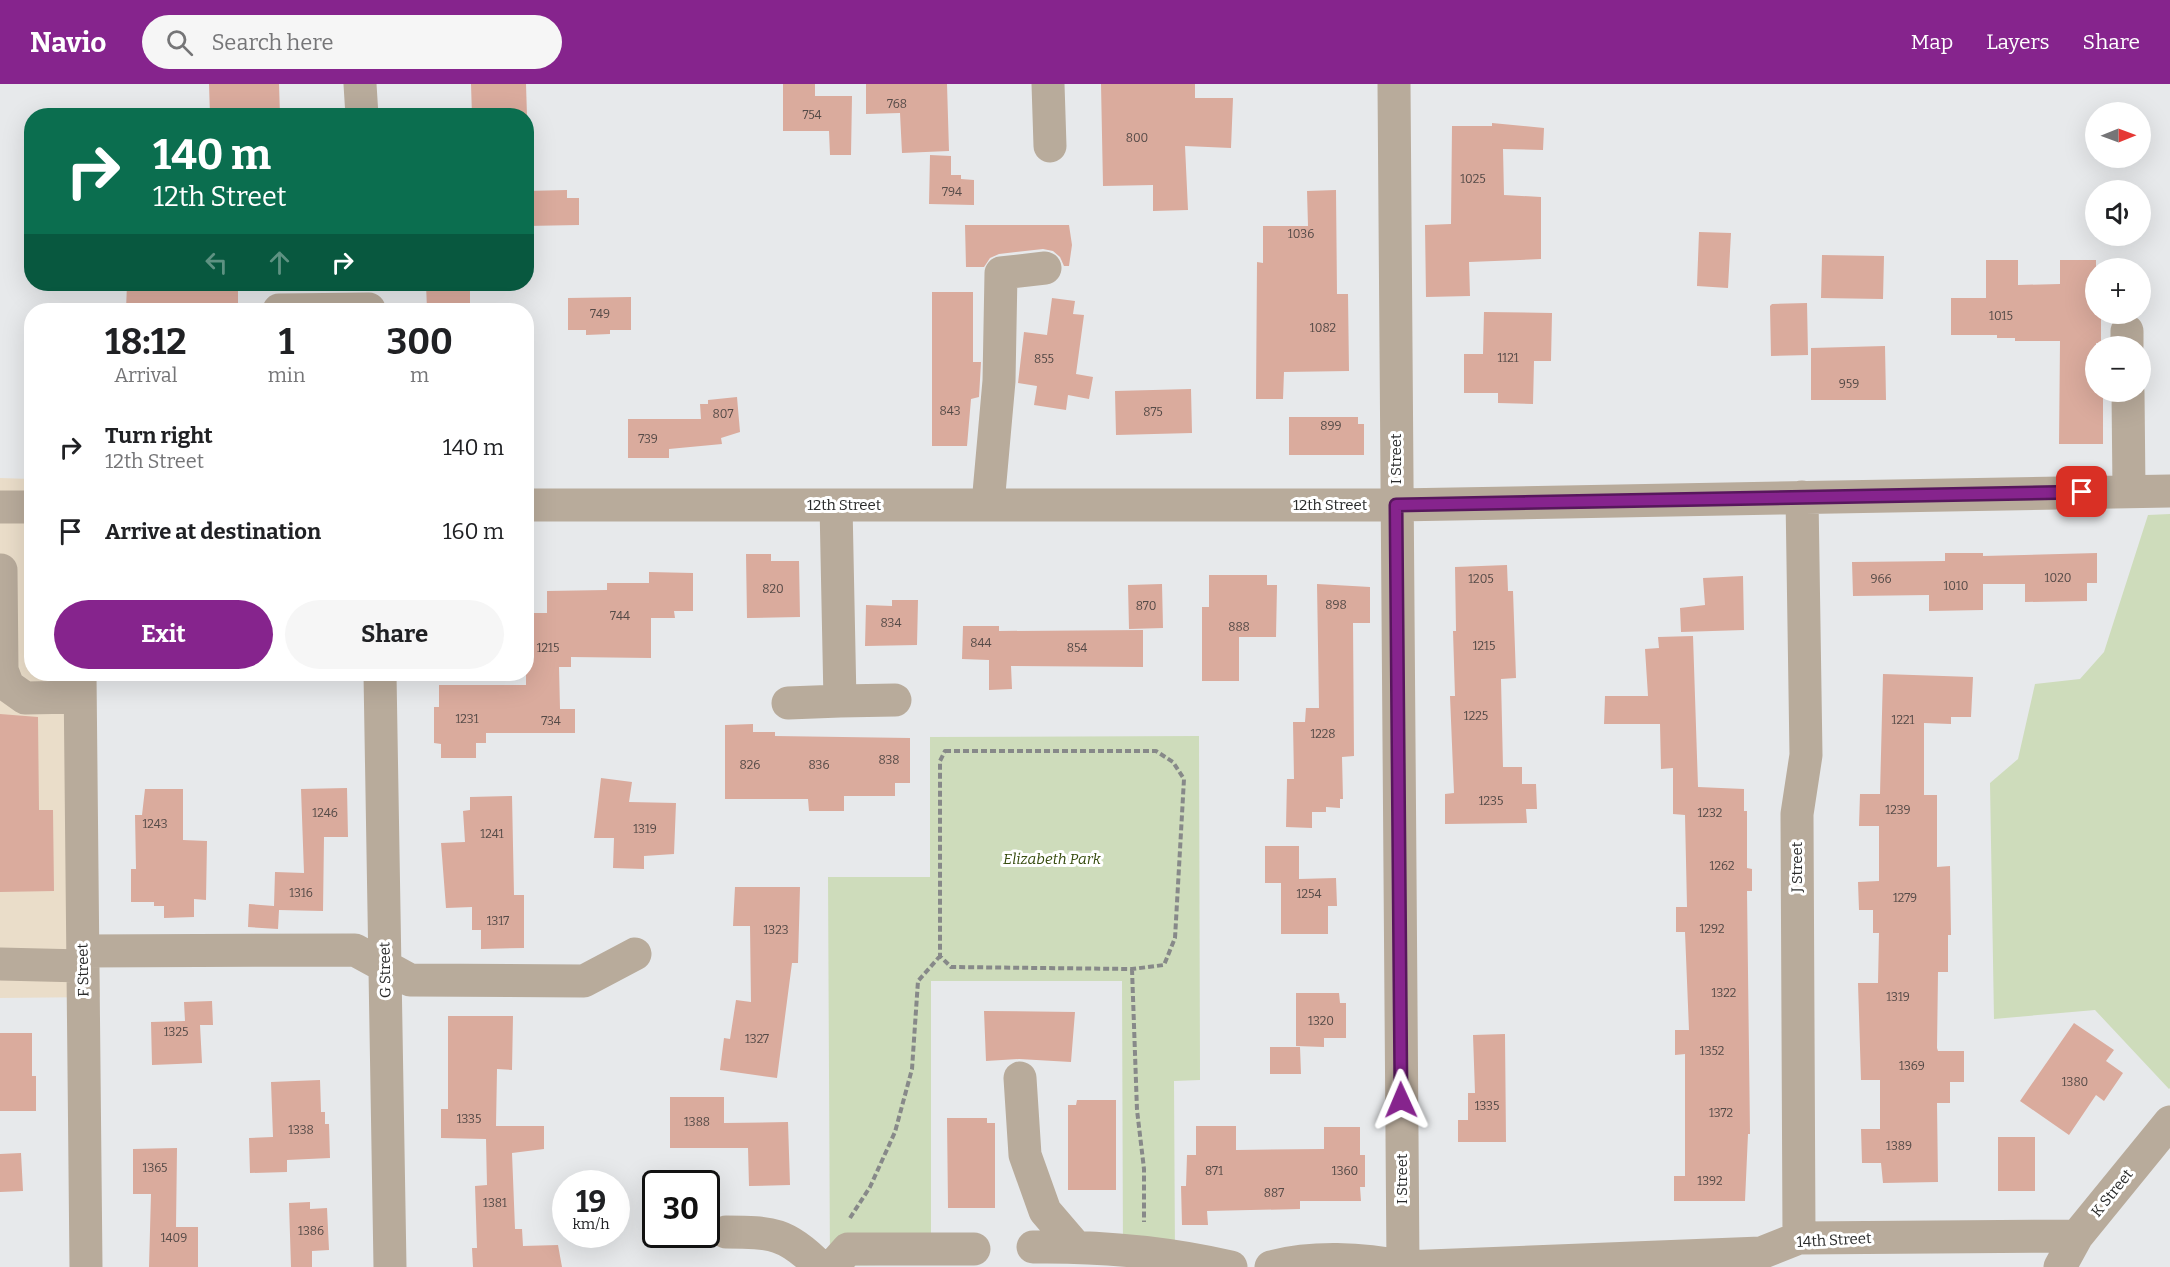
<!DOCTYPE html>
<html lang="en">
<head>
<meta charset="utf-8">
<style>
  :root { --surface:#fff; --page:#f6f6f6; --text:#202124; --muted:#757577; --accent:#86248d }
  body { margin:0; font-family:Bitter,serif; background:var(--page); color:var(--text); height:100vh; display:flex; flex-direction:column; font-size:22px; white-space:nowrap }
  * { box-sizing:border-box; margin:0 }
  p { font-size:20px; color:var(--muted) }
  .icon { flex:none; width:33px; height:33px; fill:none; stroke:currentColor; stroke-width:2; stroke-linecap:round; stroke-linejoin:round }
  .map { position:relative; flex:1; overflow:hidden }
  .panel { position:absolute; left:24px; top:219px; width:510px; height:378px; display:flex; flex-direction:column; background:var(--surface); border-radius:24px; box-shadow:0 6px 24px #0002 }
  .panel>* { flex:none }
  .hud { position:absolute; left:24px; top:24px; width:510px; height:183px; border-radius:24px; box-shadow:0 6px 24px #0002; background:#0b6e4f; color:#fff; overflow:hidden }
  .needle { width:39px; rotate:89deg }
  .buttons { position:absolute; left:2085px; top:18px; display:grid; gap:12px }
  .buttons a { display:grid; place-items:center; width:66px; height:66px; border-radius:50%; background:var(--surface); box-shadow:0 6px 24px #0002; font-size:30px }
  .speed { position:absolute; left:552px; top:1086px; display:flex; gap:12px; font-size:30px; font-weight:700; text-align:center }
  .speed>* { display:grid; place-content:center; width:78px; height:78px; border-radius:50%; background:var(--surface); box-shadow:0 6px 24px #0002; line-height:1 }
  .speed small { font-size:15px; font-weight:400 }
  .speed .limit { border:3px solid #111; border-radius:9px; background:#fff; color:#111 }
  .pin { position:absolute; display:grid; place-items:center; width:51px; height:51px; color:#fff; margin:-26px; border-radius:12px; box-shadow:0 3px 9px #0006 }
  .me { position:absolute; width:66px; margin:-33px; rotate:359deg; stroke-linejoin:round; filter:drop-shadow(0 0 4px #0008) }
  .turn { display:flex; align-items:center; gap:21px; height:126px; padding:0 30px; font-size:27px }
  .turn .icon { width:78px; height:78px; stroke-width:2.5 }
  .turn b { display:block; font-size:42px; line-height:51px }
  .lanes { display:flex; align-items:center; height:57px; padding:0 30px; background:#0003; justify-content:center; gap:30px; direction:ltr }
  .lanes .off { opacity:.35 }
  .eta { display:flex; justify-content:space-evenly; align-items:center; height:102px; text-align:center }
  .eta b { font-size:36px; font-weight:700; line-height:42px }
  .primary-button { display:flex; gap:12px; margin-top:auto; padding:12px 30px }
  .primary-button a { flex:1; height:69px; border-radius:36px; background:var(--accent); color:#fff; font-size:24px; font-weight:700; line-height:69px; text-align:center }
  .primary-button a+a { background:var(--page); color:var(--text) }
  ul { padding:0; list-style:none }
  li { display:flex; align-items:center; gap:18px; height:84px; padding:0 30px }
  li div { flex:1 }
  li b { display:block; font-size:22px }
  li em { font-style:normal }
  header { display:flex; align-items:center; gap:36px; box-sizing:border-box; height:84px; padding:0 30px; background:var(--accent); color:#fff }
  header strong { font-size:28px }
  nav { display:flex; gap:33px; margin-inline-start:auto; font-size:21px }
  .search { width:420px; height:54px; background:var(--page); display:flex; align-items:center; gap:15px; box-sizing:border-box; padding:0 21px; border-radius:33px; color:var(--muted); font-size:22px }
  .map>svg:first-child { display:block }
</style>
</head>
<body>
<header>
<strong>Navio</strong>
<div class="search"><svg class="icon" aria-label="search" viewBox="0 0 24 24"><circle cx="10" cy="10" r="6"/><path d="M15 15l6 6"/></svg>Search here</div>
<nav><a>Map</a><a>Layers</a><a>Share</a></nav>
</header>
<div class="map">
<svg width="2170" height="1183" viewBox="0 0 2170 1183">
  <rect width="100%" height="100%" fill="#e7e9eb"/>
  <path fill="#eaddc9" d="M0 394 31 395 32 590H92L100 913 0 914Z"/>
  <path fill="#cedcbb" d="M2170 430V1004L2169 1005 2095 926 1994 935 1990 699 2018 675 2035 600 2080 595 2104 568 2148 431Z
    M1199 652 1200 996 1174 997 1175 1173 1123 1175 1122 897H931V1180L830 1182 828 793H930V653Z"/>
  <path fill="#daab9d" d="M209 0H279L280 32H210Z
    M471 0H526L527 32H472Z
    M783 0H815V12H852L851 71H830L829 47H783Z
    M866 0H947L949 67 902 69 900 29 866 30Z
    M1101 0H1195V14H1233L1231 64 1185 62 1188 126 1153 127V101L1103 102Z
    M1492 39 1544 44 1543 66 1503 65 1504 111 1541 113V175L1469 178 1470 212 1426 213 1425 141 1451 140 1452 42H1492Z
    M930 71 951 72V91H961V95L974 96V121L929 120Z
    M567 106V114H579V141L526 142V107Z
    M1336 106 1337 210H1348L1349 287 1284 288 1283 315H1256L1257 178 1263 179V142H1308L1307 107Z
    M965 141H1069L1072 161 1069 182H1064L1060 173 1053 167 1043 165 999 170 990 174 984 183H966Z
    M1699 148 1731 149 1728 204 1697 202Z
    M1822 171 1884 172 1883 215 1821 214Z
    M1986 176H2018V201L2060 200V176H2096V230H2101V259H2096V308H2103V360H2059L2060 257H2015V254H1997V251H1951V214H1986Z
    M127 200H238V226H126Z
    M426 200H470V226L427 225Z
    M932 208H973V278H981L980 296 979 313 971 315 967 362H932Z
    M631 213V246H610V250L586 251V246H568V214Z
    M1052 214 1075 217 1073 230 1084 231 1076 290 1093 293 1089 315 1068 311 1066 326 1034 321 1037 302 1018 299 1024 248 1047 251Z
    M1807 219 1808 271 1771 272 1770 222 1772 220Z
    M1484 228 1552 229 1551 277H1534L1533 320 1498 319V309H1464V270H1483Z
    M1885 262 1886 316H1811V264Z
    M1191 305 1192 349 1116 351 1115 307Z
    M737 313 740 348 721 354 722 360 669 365V374H628V335H701L700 320H708V316Z
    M1289 333H1358V340H1364V371H1289Z
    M1945 469H1983V472L2097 469V499H2087V517L2025 518V500H1983V526L1929 527V511L1853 512 1852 478 1945 477Z
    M746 470H771V477H799L800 533 747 534Z
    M1507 481 1508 507H1513L1516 594 1501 595 1503 683H1522V700H1536L1537 725H1526L1527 739 1445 740V710L1454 709 1450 612H1455L1453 547H1456L1455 483Z
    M649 488 693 489V527H674L675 534H651V574L571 573V583H559L560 625H575V649H486V659H476V674H441V660L434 659V623H439V601H526V544H533V529H547V507L607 506V499H649Z
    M1209 491H1267V501H1277L1276 553H1239V597H1202V523H1209Z
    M1743 492 1744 546 1681 548 1680 524 1705 521 1703 494Z
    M1162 500 1163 544 1129 545 1128 501Z
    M1317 500 1370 503V539H1353L1354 672 1342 673 1343 715H1340V724L1326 723V728H1312V744L1286 743 1287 695H1294L1293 638H1305L1306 624H1319Z
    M892 516H918L917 561 865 562 866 521 892 522Z
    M963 542H999V547L1143 546V583L1011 582 1012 605 989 606V576L962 575Z
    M1693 552 1698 703 1744 705V727H1747V784L1752 785V807H1747L1750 1050H1748L1745 1117H1674V1092H1685V970L1675 971V946H1689L1685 848H1676V823H1687L1685 731 1673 730V684L1661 685 1660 640H1604L1605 612H1648L1645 565 1659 564 1658 553Z
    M1883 590 1973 593 1971 633H1951V640L1924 639V711H1937V783L1950 782 1951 851H1948V888H1938L1937 964 1938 967H1964V998H1950V1019H1937L1938 1098 1883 1099 1881 1079H1862L1861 1045H1880V996H1861L1858 899H1878L1879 849H1873V826H1859L1858 798 1879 797V742H1859L1860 710H1880Z
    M0 630 38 633 39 726H53L54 807 0 808Z
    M753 640V648H775V652L910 654V699H895V712H844V727H809L808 715H725V641Z
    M601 694 632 698 629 718 676 719 674 770 644 772V785L613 784 614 754H594Z
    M347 704 348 753H324L323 827 279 826 278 845 248 843 249 820 274 822 275 788 304 789 301 705Z
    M145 705H183V756L207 757 206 816 194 815V833L164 834V822H154V818H131V785H136L135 731H142Z
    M512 712 514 811H524V864L481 865V846H472V823L446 824 441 759 465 758 463 727 470 726V713Z
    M1265 762H1299V795L1336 794 1337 822H1328V850H1281V799H1265Z
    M735 803H800L798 879H792L777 994 720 986 724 954 730 955 736 916 751 918 750 842H733Z
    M1296 909H1339L1340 919H1346V954H1324V963L1296 962Z
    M212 917 213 941H200L202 979 152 981 151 938 185 937 184 918Z
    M984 927 1075 928 1071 978 1019 975 986 977Z
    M448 932H513L512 986 497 985 496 1042H544V1065L512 1069 515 1145H522L523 1162 558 1161 562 1183H473L472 1164H477L475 1102 487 1101 486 1055 441 1054V1025H448Z
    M2074 939 2114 966 2106 977 2123 989 2104 1017 2096 1011 2069 1051 2020 1017Z
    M0 949H32V992H36V1027H0Z
    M1505 950 1506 1058H1458V1036H1468V1009H1475L1473 951Z
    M1270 963H1300L1301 990H1270Z
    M320 996 321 1028H325V1040H329L330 1074 287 1076V1088L250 1089 249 1054 273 1053 271 998Z
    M670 1013H724V1039L788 1038 790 1101 749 1102 748 1064H670Z
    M1077 1016H1116V1106H1068V1021H1076Z
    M947 1034H987V1039H995V1124H948Z
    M1196 1042H1236V1066L1324 1065V1043H1360V1071H1365V1103H1360L1361 1117H1300V1125L1207 1127 1208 1141H1182L1181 1102H1186L1187 1071H1196Z
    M1998 1053H2035V1107H1998Z
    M177 1064 176 1143H198V1183H149L151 1110H133V1065Z
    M21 1069 23 1107 0 1108V1070Z
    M310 1118V1125L327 1124 329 1166 312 1167V1183H291L289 1119Z"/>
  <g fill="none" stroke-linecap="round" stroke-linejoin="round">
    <path stroke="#878989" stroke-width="4" stroke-dasharray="6 3" stroke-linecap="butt" d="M945 667H1156L1173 678 1184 695 1175 854 1164 881 1132 885 951 883 940 872V677Z
      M1132 885 1137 1026 1144 1085V1138
      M850 1134 870 1103 895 1048 912 985 918 897 940 872"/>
    <path stroke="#b8ab9b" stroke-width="33" d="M360 0 362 32
      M1048 0 1050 62
      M1394 0 1403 1183
      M279 226 369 225
      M2127 247V262
      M2128 308 2129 407
      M988 420 999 297 1001 189 1045 184
      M526 421H1396L2170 407
      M836 421 840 617 895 616
      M0 423H32
      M1 486 2 586 8 602 25 614 80 613
      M80 590 86 1183
      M380 590 390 1183
      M788 619 840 617
      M83 867 355 866 410 896 584 897 635 870
      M0 880 83 882
      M1020 994 1025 1071 1045 1127 1075 1162
      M726 1148C772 1148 787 1149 820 1183
      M1799 1154 1797 730 1806 671 1802 413
      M1033 1163C1100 1162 1166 1168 1231 1183
      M832 1183 848 1165H974
      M1271 1183C1310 1172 1364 1174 1403 1183L1761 1169 1799 1154 2077 1152
      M2060 1183 2077 1152 2170 1038"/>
  </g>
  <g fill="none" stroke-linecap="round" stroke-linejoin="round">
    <g stroke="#57175c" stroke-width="15">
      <path id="route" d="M1401 1016 1396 421 2082 408"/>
    </g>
    <use href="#route" stroke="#86248d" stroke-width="10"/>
  </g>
  <g text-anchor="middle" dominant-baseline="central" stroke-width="6" stroke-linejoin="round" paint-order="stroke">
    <g font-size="12" fill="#554a47">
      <text x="897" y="20">768</text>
      <text x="812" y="31">754</text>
      <text x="1137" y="54">800</text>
      <text x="1473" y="95">1025</text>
      <text x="952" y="108">794</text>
      <text x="1301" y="150">1036</text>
      <text x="600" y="230">749</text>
      <text x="2001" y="232">1015</text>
      <text x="1323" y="244">1082</text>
      <text x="1508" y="274">1121</text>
      <text x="1044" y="275">855</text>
      <text x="1849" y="300">959</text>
      <text x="950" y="327">843</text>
      <text x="1153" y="328">875</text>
      <text x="723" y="330">807</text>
      <text x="1331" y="342">899</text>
      <text x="648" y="355">739</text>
      <text x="2058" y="494">1020</text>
      <text x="1481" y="495">1205</text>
      <text x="1881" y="495">966</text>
      <text x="1956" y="502">1010</text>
      <text x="773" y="505">820</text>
      <text x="1336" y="521">898</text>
      <text x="1146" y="522">870</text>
      <text x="620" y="532">744</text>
      <text x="891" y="539">834</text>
      <text x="1239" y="543">888</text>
      <text x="981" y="559">844</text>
      <text x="1484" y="562">1215</text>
      <text x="548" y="564">1215</text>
      <text x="1077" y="564">854</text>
      <text x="1476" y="632">1225</text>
      <text x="467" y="635">1231</text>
      <text x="1903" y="636">1221</text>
      <text x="551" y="637">734</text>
      <text x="1323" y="650">1228</text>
      <text x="889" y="676">838</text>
      <text x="750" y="681">826</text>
      <text x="819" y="681">836</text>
      <text x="1491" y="717">1235</text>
      <text x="1898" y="726">1239</text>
      <text x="325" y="729">1246</text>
      <text x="1710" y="729">1232</text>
      <text x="155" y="740">1243</text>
      <text x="645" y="745">1319</text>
      <text x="492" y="750">1241</text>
      <text x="1722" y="782">1262</text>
      <text x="301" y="809">1316</text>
      <text x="1309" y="810">1254</text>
      <text x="1905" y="814">1279</text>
      <text x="498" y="837">1317</text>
      <text x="1712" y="845">1292</text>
      <text x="776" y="846">1323</text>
      <text x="1724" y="909">1322</text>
      <text x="1898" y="913">1319</text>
      <text x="1321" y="937">1320</text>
      <text x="176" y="948">1325</text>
      <text x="757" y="955">1327</text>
      <text x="1712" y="967">1352</text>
      <text x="1912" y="982">1369</text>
      <text x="2075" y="998">1380</text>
      <text x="1487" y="1022">1335</text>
      <text x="1721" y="1029">1372</text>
      <text x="469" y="1035">1335</text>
      <text x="697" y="1038">1388</text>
      <text x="301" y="1046">1338</text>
      <text x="1899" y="1062">1389</text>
      <text x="155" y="1084">1365</text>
      <text x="1214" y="1087">871</text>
      <text x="1345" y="1087">1360</text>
      <text x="1710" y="1097">1392</text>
      <text x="1274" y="1109">887</text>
      <text x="495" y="1119">1381</text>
      <text x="311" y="1147">1386</text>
      <text x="174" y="1154">1409</text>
    </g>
    <g font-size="15" fill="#292a2a" stroke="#fff">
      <text transform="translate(1396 375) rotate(-90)">I Street</text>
      <text x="844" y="421">12th Street</text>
      <text x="1330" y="421">12th Street</text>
      <text transform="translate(1797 783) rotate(-90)">J Street</text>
      <text transform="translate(83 886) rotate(-91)">F Street</text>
      <text transform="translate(385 886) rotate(-91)">G Street</text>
      <text transform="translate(1402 1095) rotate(-90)">I Street</text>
      <text transform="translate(2112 1109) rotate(-51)">K Street</text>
      <text transform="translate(1834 1156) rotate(-3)">14th Street</text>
    </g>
    <g font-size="15" font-style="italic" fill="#374c0e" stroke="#fff">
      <text x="1052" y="775">Elizabeth Park</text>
    </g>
  </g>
</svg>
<div class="buttons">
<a><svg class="needle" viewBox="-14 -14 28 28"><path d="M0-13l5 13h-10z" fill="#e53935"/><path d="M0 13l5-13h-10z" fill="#757577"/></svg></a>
<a><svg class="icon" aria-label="sound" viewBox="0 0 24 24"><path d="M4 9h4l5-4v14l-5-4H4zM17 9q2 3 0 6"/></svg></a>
<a>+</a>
<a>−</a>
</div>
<div class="speed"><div>19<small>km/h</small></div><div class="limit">30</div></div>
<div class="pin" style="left:2082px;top:408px;background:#d93025"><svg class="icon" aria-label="arrive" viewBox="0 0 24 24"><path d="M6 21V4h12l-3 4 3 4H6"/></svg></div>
<svg class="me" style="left:1401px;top:1016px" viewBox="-20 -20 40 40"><path d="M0-17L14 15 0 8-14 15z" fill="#86248d" stroke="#fff" stroke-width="4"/></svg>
<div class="hud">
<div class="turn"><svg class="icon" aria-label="right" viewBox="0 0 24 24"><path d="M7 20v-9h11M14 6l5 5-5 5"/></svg><div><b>140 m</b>12th Street</div></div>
<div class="lanes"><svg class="icon off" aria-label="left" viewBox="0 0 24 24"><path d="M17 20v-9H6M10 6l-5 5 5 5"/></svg><svg class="icon off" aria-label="ahead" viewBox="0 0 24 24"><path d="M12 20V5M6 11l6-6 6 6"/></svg><svg class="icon" aria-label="right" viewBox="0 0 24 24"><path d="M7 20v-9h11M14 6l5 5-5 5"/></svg></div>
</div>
<section class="panel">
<div class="eta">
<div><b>18:12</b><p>Arrival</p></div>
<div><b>1</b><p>min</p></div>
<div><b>300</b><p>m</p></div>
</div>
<ul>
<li><svg class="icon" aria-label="right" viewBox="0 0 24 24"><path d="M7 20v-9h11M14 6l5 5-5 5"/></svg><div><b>Turn right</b><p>12th Street</p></div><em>140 m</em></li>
<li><svg class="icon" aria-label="arrive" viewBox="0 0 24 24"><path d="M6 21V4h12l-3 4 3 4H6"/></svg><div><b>Arrive at destination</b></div><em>160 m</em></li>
</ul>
<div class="primary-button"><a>Exit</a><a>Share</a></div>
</section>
</div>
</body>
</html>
